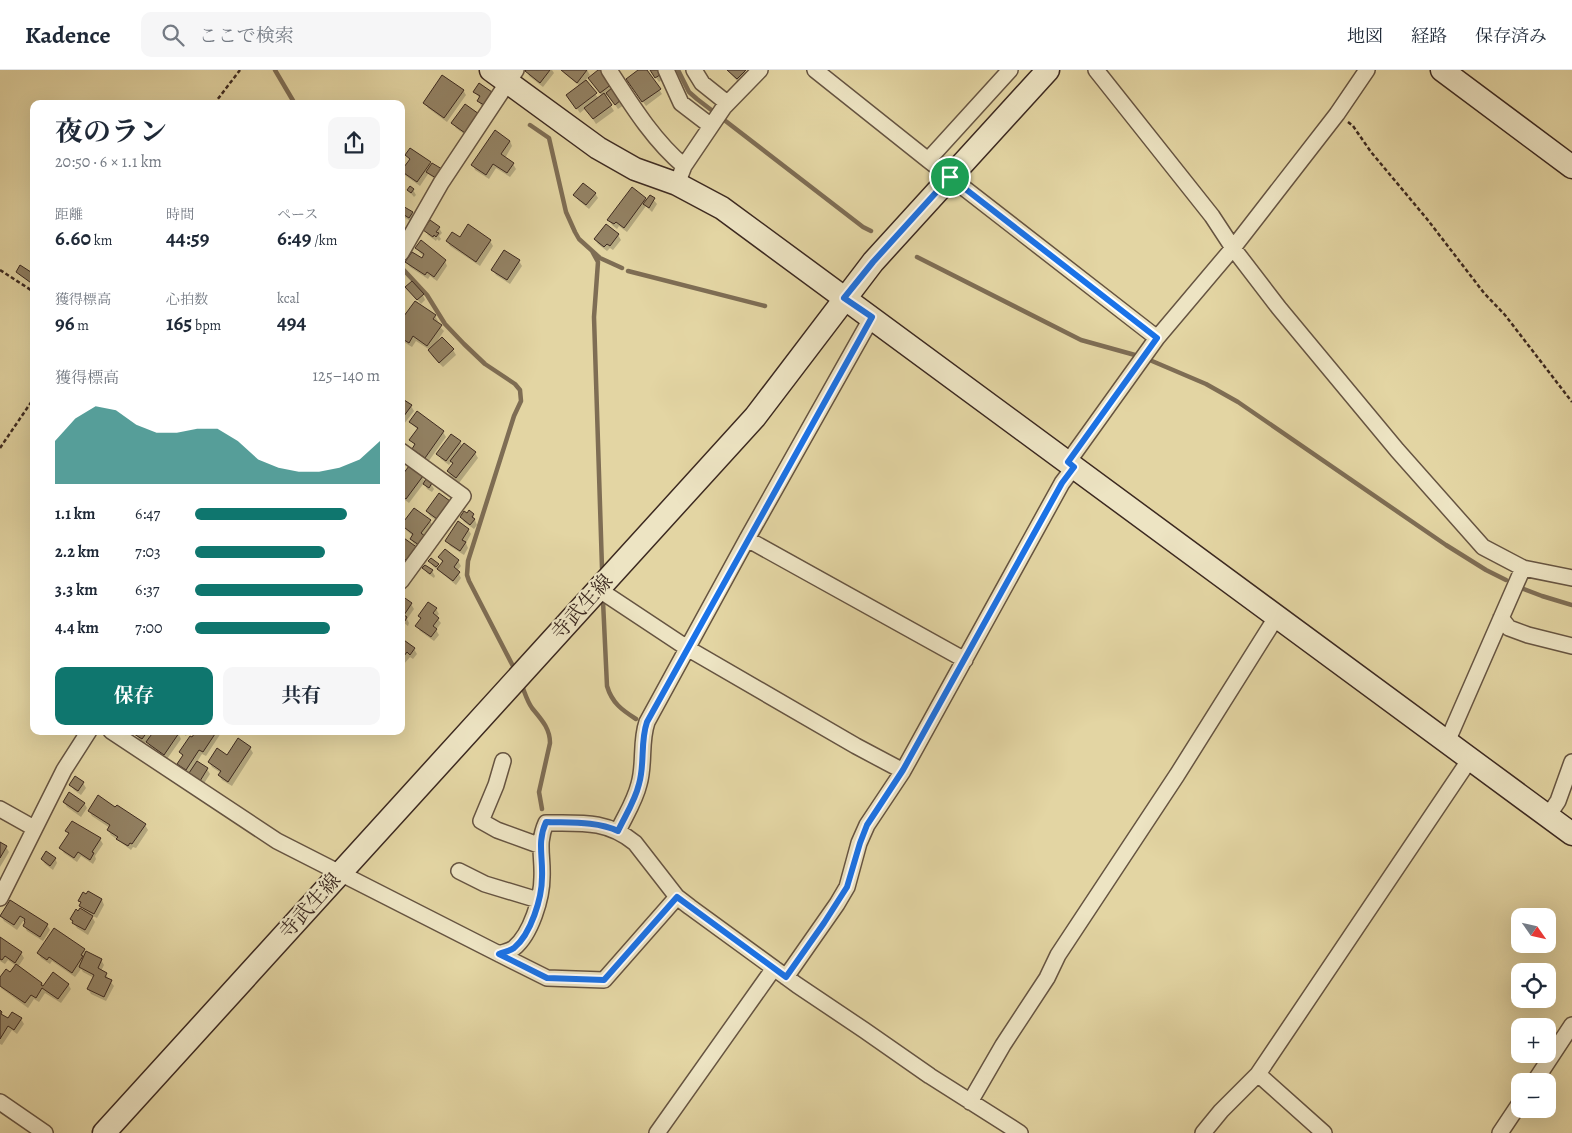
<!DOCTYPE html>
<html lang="ja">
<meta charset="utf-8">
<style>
:root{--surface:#fff;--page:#f6f6f7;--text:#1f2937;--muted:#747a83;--line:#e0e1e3;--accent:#0f766e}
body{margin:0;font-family:Alegreya,"Noto Serif JP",serif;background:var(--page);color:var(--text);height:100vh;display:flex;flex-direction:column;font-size:19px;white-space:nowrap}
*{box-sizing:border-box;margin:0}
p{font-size:16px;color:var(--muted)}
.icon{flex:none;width:28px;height:28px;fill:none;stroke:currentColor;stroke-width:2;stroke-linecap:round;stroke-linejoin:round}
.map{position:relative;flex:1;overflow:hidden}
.drawer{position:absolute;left:30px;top:30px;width:375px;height:635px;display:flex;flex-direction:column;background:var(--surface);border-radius:10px;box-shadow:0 5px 20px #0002}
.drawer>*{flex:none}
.needle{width:32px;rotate:124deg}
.fabs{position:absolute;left:1511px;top:838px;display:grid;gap:10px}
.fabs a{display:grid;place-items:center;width:45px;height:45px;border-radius:10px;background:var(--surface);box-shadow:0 5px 20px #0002;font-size:25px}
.pin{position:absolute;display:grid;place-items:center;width:42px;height:42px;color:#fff;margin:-21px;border:2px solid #fff;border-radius:50%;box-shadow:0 1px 5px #0007}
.round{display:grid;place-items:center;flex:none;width:52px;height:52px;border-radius:10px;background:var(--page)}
.headline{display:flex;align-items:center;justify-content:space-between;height:85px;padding:0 25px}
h1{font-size:28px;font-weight:700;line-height:38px}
.figures{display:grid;grid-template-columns:repeat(3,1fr);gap:8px;height:85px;padding:5px 25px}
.figures div{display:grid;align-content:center}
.figures b{font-size:21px;font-weight:700}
.figures small{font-size:14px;font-weight:400}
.figures p{font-size:14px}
.chart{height:140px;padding:10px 25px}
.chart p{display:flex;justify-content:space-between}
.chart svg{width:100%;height:90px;margin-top:5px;fill:var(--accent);opacity:.7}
.cta{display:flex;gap:10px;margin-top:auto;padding:10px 25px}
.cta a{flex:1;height:58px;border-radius:10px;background:var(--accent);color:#fff;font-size:20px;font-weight:700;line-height:58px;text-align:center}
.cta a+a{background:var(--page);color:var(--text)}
ul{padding:0 25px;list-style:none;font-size:16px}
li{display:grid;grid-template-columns:80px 60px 1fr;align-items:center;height:38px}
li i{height:12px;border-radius:6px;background:var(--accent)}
header{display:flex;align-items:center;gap:30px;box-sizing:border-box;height:70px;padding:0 25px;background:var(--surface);border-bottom:1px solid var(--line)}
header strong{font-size:24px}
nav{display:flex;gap:28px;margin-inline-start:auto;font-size:18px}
.search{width:350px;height:45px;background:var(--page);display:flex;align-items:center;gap:12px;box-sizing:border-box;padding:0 18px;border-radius:10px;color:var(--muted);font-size:19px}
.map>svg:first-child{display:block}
.shadow{fill:#0003}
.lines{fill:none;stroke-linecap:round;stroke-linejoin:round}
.stream{stroke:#7e6d54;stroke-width:4.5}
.building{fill:#938264;stroke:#3c2920}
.street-casing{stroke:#665441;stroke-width:18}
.secondary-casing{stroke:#3c2920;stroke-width:25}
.path{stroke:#3c2920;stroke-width:2.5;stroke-dasharray:4 2.5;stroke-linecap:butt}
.street{stroke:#ede4c3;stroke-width:15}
.secondary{stroke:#ede4c3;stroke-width:22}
.route-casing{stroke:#fff;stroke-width:10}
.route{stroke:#1a73e8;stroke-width:6}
.labels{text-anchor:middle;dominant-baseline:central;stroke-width:4.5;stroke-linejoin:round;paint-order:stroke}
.street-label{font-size:20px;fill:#3c2920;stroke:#ede4c3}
</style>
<header>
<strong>Kadence</strong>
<div class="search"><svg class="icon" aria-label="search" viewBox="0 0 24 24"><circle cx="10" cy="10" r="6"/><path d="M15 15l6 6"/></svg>ここで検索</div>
<nav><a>地図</a><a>経路</a><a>保存済み</a></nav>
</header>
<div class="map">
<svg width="1572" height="1063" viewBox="0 0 1572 1063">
<rect width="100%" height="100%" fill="#e3d5a3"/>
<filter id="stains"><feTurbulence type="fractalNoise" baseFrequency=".004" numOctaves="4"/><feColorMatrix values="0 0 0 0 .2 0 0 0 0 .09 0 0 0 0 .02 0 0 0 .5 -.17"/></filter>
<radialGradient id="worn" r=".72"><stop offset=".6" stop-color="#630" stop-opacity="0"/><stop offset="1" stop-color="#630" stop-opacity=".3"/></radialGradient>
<!-- shadow -->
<path class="shadow" d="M527 0H552L554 3 543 17 529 6Z
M562 0H587L590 5 585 11 599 29 602 26 593 13 601 0 624 35 618 39 608 24 605 27 614 41 596 54 586 38 580 43 571 30 580 16 565 4Z
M640 0H646L662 24 646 36 630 14Z
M651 0H660L665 8 659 12Z
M727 0H744L748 6 740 14Z
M463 20 466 25 447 52 428 38 425 33Z
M475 22 491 23 494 28 487 39 481 36 479 31 480 29Z
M465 36 468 67 456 58 453 53Z
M510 71 512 76 505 88 513 94 516 99 510 107 496 98 489 109 475 100 473 95Z
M407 85 430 93 439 112 428 104 420 116 406 106 403 101 410 91Z
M408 120H413L416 125 414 127Z
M595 123 598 128 589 139 578 130 575 125Z
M651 127 657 134 652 142 646 136 627 162 619 156 617 159 612 155 609 150 645 129 647 132Z
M401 136 412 143 415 148 412 152 401 145Z
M439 158 442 163 439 166 441 169 439 171 437 169 436 171 428 165 425 160Z
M618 165 621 170 613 180 610 178 607 181 598 174 595 169Z
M460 169 490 171 493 176 480 196 450 176 447 171Z
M417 178 445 191 447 196 437 211 430 206 428 209 410 197 407 192 422 190 424 187 420 183Z
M505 182 519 191 522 196 510 214 496 205 493 200Z
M407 217 423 225 425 230 421 234Z
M435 246 438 251 436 253 444 261 435 274 453 280 456 285 443 297 432 286 430 280 416 271 412 277 402 271 401 272V252Z
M401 329 411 336 414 341 401 358Z
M410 352 443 362 446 367 428 392 417 384 414 379 416 376 411 370 418 360Z
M460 372 463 377 475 383 478 388 459 413 451 407 448 402 454 394 452 391 449 395 441 389 438 384Z
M401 404 422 407 425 412 431 414 434 419 432 422 427 419 424 413 409 433 401 427Z
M449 432 452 437 440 453 430 446 427 441Z
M473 445 477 455 474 459 464 452 461 447Z
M430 451 433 456 423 480 414 474 411 469 413 466 406 460 403 455Z
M468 459 471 464 466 473 468 478 464 485 450 476 447 471Z
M440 487 458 491 461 496 457 501 461 508 456 515 433 496 430 491 438 495 440 498 442 492Z
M424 498 432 501 435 506 434 508 427 503Z
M402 528 411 534 414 539 407 549 409 553 408 556 401 551Z
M436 539 439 544 436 547 441 553 436 560 439 565 434 571 420 561 417 556 421 550 419 546Z
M401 570 414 579 417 584 413 589 410 587 404 594 401 592Z
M147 661 151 668 177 661 181 669 167 689 150 677 147 671 145 673 139 669 136 664Z
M179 661H189L186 666Z
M197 661H220L221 663 206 686 202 684 197 692 207 699 210 704 203 715 193 708 190 703 189 704 181 699 178 694 183 687 180 682Z
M250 678 253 683 232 716 222 710 219 705 221 703 212 697 209 692Z
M83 713 86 718 81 725 74 720 71 715Z
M64 732 84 733 87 738 81 747 67 737Z
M116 738 145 755 148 760 136 778 133 777 131 780 111 765 108 760 110 758 92 746 89 741Z
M67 761 100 769 103 774 95 786 96 789 93 794 81 786 77 792 64 783 61 778 70 765Z
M0 774 6 777 9 782 0 797Z
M55 788 57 793 53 800 45 794 42 789Z
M88 822 102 830 104 835 97 848 91 845 95 852 88 865 77 858 71 849 85 843 80 831Z
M11 832 47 855 50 860 43 871 27 861 24 856 26 851 24 850 17 860 4 851 1 846Z
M54 859 85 880 86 883 101 890 104 895 101 901 106 904 109 910 114 916 106 931 91 924 88 919 94 908 83 902 81 899 75 907 52 891 50 894 41 888 38 883Z
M0 868 21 883 24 888 18 897 42 913 44 917 68 914 71 919 61 933 45 923 39 932 34 929 28 938 1 918 0 910 10 904 16 896 8 890 5 894 0 891Z
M0 942 8 950 21 949 24 954 17 964 12 960 2 975 0 974Z"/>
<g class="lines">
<!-- stream -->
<path class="stream" d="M275 0 295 34
M678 0 689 22 697 29 863 157 871 161
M530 55 549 68 566 142 575 162 579 169 600 188 622 198
M592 181 598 192 594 247 602 498
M917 187 1081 270 1135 285
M401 197 427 225 445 254 464 274 485 294 515 314 520 320 521 331 514 346 468 491 467 505 469 511 515 600
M628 201 765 236
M1152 291 1206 314 1238 332 1446 475 1486 500 1506 510
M1521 518 1542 526 1572 535
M603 531 607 616C612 633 622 640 636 649
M522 616C525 623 527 631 532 638 541 649 550 658 550 673L539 722 542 739"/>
</g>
<!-- building -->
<path class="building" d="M526 0H550L540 13 525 1Z
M561 0H587L577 13Z
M598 0H602L612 14 600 23 588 8Z
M638 0H647L661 19 642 32 626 9Z
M650 0H662L663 3 655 8Z
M727 0H746L737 9Z
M442 5 464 20 444 48 423 33Z
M586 10 597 23 576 39 566 25Z
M479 13 492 22 484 35 477 31 480 26 473 22Z
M613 17 622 29 615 35 606 23Z
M604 23 612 35 593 49 584 38Z
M465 34 479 44 465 63 451 53Z
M495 60 510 71 501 84 514 93 507 103 493 94 486 105 471 95Z
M410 78 431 92 417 112 401 101 410 89 405 85Z
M432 93 442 99 436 108 426 102Z
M583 113 596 123 586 135 573 125Z
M410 116 414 119 411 123 407 120Z
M632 117 646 128 624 158 616 152 614 154 607 150Z
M650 125 655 128 649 138 643 134Z
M401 135 413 142 409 148 401 143Z
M430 150 440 157 436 162 439 163 436 167 434 165 433 167 423 160Z
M468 154 491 170 476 192 446 171 452 162 460 167Z
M606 154 619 164 610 176 607 174 604 177 594 169Z
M421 170 446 190 434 207 427 202 425 205 405 192 412 182 422 188 424 184 415 178Z
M504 180 520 190 507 210 491 200Z
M20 195 34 204V215L16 202Z
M412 211 424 224 417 230 405 217Z
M415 231 436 245 433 249 442 255 427 276 413 266 409 273 401 268V250Z
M442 267 454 279 439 293 428 280Z
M401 328 412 335 401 350Z
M417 341 444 361 425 388 412 379 415 374 409 370 418 358 409 352Z
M451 364 461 371 446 391 436 384Z
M464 373 476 382 456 408 447 401 453 393 450 391Z
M409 396 423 406 406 429 401 425V402L403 404Z
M426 409 432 413 429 418 423 414Z
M439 423 450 431 437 449 426 441Z
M414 438 431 450 421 463 426 467 419 475 410 469 413 464 401 455Z
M469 440 474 444 472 447 475 449 470 455 460 447 464 441 467 443Z
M458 451 469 459 462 470 466 472 460 481 445 471Z
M401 466 418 478 408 491 401 487Z
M445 479 459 490 454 497 460 502 453 511 437 499 443 491 438 487Z
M431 488 439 494 436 497 428 491Z
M425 495 433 500 430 504 422 498Z
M402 526 412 533 404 545 407 547 405 551 401 549Z
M428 532 437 538 433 543 439 548 433 556 437 559 431 567 415 556 421 548 418 546Z
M401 568 415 578 410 585 407 582 401 590Z
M136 661H148L142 669 134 664Z
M154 661H177L179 663 164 685 146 672Z
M196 661H217L203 682 199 680 186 700 177 694 183 685 179 682 190 666 192 667Z
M238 668 251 677 228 712 218 705 221 701 208 692 217 678 227 685Z
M197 691 208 698 200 711 189 703Z
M75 706 84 712 78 721 69 715Z
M69 722 85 733 78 742 63 732Z
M98 725 115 737 117 735 146 754 132 774 130 773 128 776 116 769 118 767 107 760 110 755 88 741Z
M72 751 101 768 92 782 94 783 90 790 78 782 74 788 59 778 69 763 65 761Z
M0 772 7 776 0 788Z
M46 781 56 788 50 796 41 789Z
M88 821 102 829 94 844 79 836 81 832 78 831 83 822 86 824Z
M10 830 48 854 40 867 23 856 25 852 24 851 25 849 20 846 14 855 0 846Z
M80 838 93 846 85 860 72 853 73 851 70 849 76 839 78 841Z
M54 858 85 879 81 885 83 886 72 903 49 887 47 890 37 883Z
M0 867 22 882 15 893 5 886 2 890 0 889Z
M86 881 102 889 98 898 107 903 105 907 112 910 104 927 87 919 94 905 79 897Z
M16 894 42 913 41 915 43 916 53 902 69 914 58 929 42 918 36 928 31 925 25 933 0 916V907L6 899 10 902Z
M0 940 2 942 1 944 8 948 12 942 22 948 14 960 8 956 0 969Z"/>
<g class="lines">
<defs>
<path id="street" d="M609 0C631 34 653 70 684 96
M666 0 681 33 711 56
M694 0 702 13 727 33
M815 0 928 90 1157 268
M1096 0 1212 146 1233 178 1279 238 1397 380 1483 477 1523 498 1572 508
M928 90 1010 0
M677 114 684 96 724 37 760 0
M401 183 441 113 516 0
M401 381 463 426 401 511
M1068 392 1157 268 1233 178 1337 44 1367 0
M747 469 965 590
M598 519 687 578 856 676 903 701
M1501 548 1509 558 1528 565 1572 576
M111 661 277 771 513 891 547 908 604 910 677 827
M1447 672 1523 498
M503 691 496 715 481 751 497 760 541 776
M0 739 34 758
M1548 746 1558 731 1572 692
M618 761C625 746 635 731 639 714 645 694 640 672 647 652L747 469 872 247
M459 801 485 814 538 830
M0 828 64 700 89 661
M499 884C504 882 510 881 514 878 531 864 542 828 542 807 543 786 537 773 546 753 581 753 607 750 635 773L677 827 690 837 797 915 864 960 930 1006 1020 1063
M786 907 837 834 847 817 859 773 867 755 903 701 1062 413 1074 397
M1258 1004 1324 1063
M1535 1011 1572 955
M0 1032 45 1063
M970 1032 1003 975 1047 908 1058 885 1177 705 1277 546
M657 1063 774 898
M1203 1063 1221 1041 1258 1004 1470 689
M1500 1063 1520 1033"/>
<path id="secondary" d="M491 0 598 78 635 99 677 114 722 138 1572 764
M1442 0 1572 97
M104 1063 755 347 873 192 1048 0"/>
</defs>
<!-- street casing -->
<use href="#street" class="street-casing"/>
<!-- secondary casing -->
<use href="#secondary" class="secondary-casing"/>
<!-- path -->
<path class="path" d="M214 34 240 0
M1348 52 1353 56 1371 82 1427 149 1484 223 1505 245 1572 332
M0 200 34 222
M0 378 34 328"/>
<!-- street -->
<use href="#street" class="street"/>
<!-- secondary -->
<use href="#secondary" class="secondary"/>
</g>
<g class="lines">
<defs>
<path id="route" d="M950 107 1157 268 1068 392 1074 397 1062 413 903 700 867 755 860 773 847 817 824 853 786 907 677 827 604 910 547 908 499 884C504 882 510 881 514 878 531 864 542 828 542 807 543 786 537 772 546 752 570 753 596 751 618 761 625 746 635 731 639 714 645 694 640 672 647 652L872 247 844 228 873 192Z"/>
</defs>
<!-- route casing -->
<use href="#route" class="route-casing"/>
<!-- route -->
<use href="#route" class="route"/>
</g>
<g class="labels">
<!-- street labels -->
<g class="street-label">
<text transform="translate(582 537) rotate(-48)">寺武生線</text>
<text transform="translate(310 836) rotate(-48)">寺武生線</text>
</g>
</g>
<rect width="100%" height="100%" filter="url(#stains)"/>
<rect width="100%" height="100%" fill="url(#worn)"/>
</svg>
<div class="fabs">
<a><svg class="needle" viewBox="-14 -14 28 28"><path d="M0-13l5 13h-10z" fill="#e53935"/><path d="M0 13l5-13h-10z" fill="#747a83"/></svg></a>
<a><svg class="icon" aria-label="locate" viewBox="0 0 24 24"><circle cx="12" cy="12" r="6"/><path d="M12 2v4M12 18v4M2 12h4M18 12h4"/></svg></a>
<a>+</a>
<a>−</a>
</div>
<div class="pin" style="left:950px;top:107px;background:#1e9e55"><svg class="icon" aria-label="arrive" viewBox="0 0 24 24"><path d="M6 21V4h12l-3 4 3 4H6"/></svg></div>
<section class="drawer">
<div class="headline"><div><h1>夜のラン</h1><p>20:50 · 6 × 1.1 km</p></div><a class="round"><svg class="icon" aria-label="share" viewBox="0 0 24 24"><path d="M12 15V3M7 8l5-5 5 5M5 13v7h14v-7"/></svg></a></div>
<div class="figures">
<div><p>距離</p><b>6.60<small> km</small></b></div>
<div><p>時間</p><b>44:59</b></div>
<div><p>ペース</p><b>6:49<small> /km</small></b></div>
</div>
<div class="figures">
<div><p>獲得標高</p><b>96<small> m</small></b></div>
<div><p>心拍数</p><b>165<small> bpm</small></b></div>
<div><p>kcal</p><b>494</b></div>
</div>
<div class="chart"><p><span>獲得標高</span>125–140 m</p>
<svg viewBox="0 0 160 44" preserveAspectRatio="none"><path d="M0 44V23L10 12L20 6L30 8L40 15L50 19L60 19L70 17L80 17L90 23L100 32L110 36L120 38L130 38L140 36L150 32L160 23V44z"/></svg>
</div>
<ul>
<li><b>1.1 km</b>6:47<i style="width:82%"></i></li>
<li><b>2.2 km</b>7:03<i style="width:70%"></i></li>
<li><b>3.3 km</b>6:37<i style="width:91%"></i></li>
<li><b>4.4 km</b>7:00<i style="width:73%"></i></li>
</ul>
<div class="cta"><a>保存</a><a>共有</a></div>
</section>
</div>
